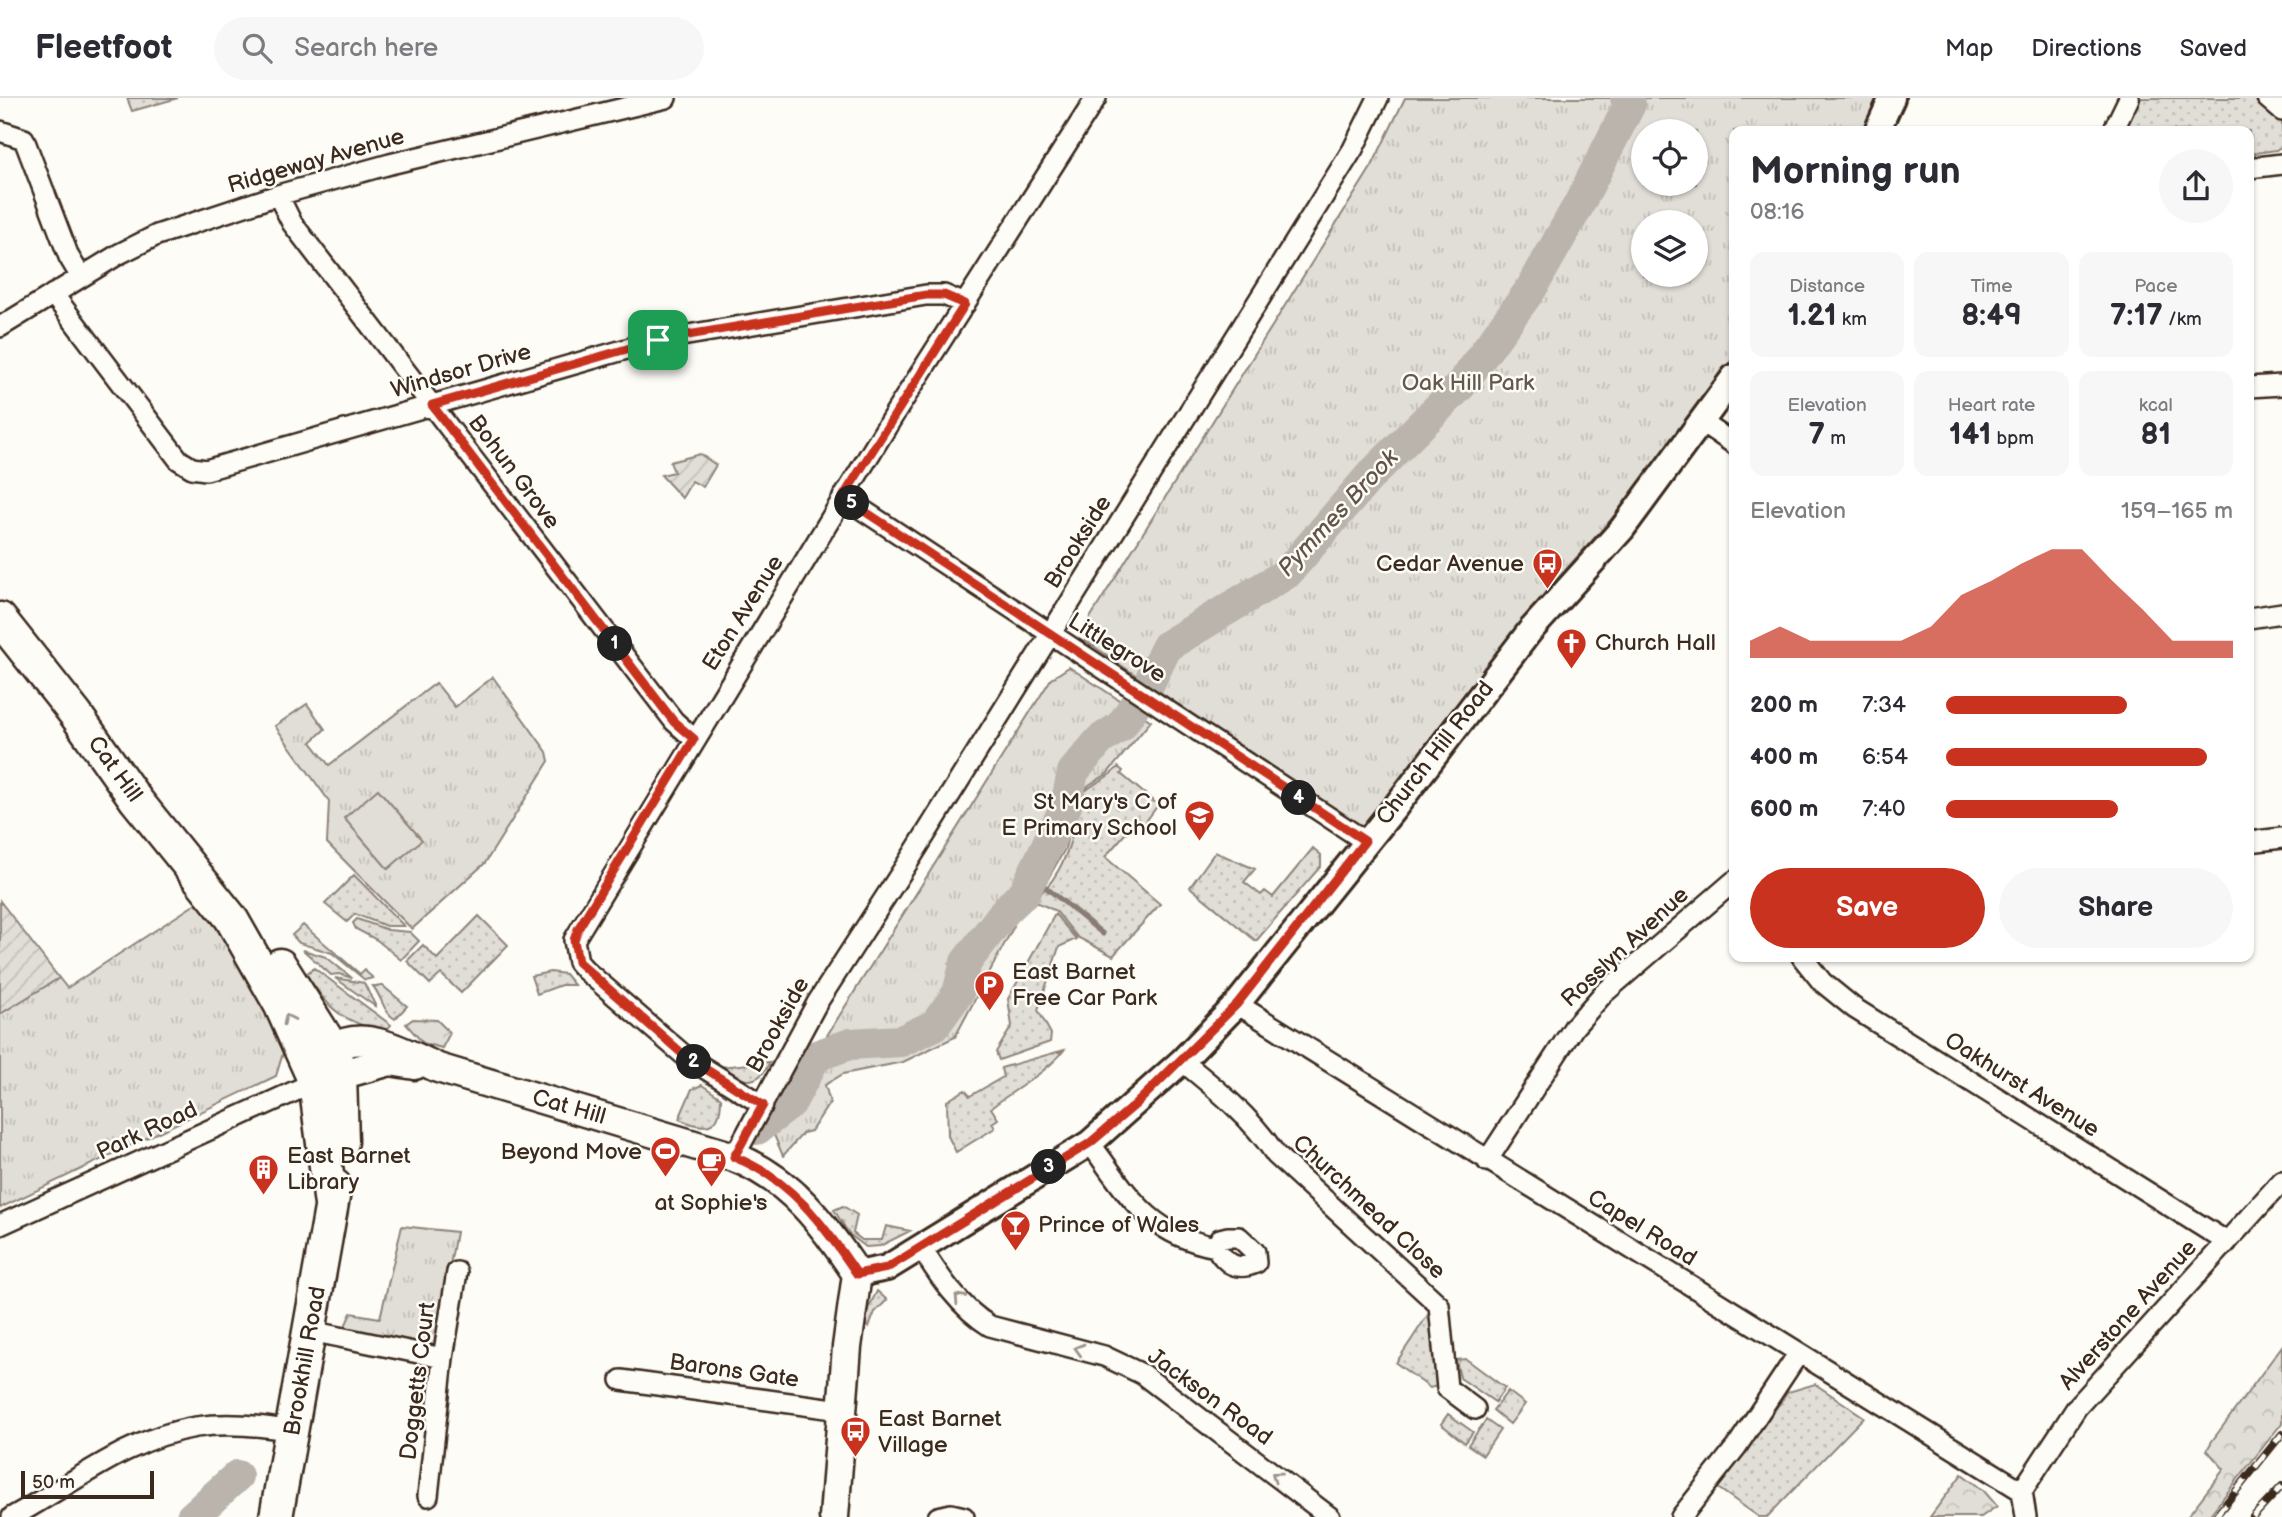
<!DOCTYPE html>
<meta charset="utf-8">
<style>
:root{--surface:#fff;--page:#f7f7f7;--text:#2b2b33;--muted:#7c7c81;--line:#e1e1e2;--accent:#c8321e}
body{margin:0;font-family:"Balsamiq Sans",sans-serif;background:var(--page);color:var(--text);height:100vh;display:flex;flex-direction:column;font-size:26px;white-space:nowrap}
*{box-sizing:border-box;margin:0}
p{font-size:23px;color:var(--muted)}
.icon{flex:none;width:38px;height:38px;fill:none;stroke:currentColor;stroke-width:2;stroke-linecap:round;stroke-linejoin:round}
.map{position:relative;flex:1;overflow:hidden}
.panel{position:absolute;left:1729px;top:28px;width:525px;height:836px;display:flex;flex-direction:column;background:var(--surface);border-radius:14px;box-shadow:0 2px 5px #0004}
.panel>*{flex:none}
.tools{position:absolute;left:1631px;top:21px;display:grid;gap:14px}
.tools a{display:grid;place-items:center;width:77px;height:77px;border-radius:50%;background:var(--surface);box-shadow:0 2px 5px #0004;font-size:35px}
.scale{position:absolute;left:21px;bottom:18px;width:133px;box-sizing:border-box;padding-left:7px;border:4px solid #3b2a1e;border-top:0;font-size:19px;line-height:24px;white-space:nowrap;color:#3b2a1e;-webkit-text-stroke:5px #fdfcf7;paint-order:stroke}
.pin{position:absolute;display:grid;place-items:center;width:60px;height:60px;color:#fff;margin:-30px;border-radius:14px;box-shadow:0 4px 10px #0006}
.km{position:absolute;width:35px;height:35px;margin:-18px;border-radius:50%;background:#222;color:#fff;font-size:19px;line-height:35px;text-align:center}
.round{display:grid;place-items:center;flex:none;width:74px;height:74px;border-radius:37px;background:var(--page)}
.overview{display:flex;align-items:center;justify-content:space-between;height:119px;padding:0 21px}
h1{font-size:38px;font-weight:700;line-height:52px}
.figures{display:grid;grid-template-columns:repeat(3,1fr);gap:10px;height:119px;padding:7px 21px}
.figures div{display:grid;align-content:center;border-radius:14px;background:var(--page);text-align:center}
.figures b{font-size:30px;font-weight:700}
.figures small{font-size:19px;font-weight:400}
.figures p{font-size:19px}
.chart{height:196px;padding:14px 21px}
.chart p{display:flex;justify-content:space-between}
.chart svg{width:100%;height:126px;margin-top:7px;fill:var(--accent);opacity:.7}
.primary-button{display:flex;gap:14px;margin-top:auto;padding:14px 21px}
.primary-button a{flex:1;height:80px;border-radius:42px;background:var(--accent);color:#fff;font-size:28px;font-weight:700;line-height:80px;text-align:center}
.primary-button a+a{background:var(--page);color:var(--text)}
ul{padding:0 21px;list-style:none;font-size:23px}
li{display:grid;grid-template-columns:112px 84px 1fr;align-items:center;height:52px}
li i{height:18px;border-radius:9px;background:var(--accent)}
header{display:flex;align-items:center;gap:42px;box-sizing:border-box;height:98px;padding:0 35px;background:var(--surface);border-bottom:2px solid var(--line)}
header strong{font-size:33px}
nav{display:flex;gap:38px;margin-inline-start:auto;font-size:24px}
.search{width:490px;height:63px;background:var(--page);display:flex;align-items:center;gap:18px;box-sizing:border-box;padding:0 24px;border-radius:38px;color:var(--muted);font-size:26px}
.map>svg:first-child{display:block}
.grass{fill:url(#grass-dots);stroke:#8e847a;stroke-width:2}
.forest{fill:url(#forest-crowns);stroke:#8e847a;stroke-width:2}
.park{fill:url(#park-tufts);stroke:#8e847a;stroke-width:2;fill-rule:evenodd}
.garden{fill:url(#garden-furrows);stroke:#8e847a;stroke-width:2}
.pitch{fill:#e1ded7;stroke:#8e847a;stroke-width:2}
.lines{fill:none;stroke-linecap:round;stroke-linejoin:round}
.stream{stroke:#887d74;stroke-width:5}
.river{stroke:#bbb4ad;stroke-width:32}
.minor-casing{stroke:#3b2a1e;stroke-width:24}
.tertiary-casing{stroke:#3b2a1e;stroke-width:30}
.secondary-casing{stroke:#3b2a1e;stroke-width:33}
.primary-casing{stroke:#3b2a1e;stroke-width:37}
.minor{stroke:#fdfcf7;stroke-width:19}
.tertiary{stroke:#fdfcf7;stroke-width:24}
.secondary{stroke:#fdfcf7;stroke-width:28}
.primary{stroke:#fdfcf7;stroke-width:32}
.rail-casing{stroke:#3b2a1e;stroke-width:8}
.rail{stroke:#fdfcf7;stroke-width:5;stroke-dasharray:16;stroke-linecap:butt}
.oneway{stroke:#9c938a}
.route-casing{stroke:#fff;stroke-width:14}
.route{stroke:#c8321e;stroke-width:9}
.labels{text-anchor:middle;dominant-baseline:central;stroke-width:5;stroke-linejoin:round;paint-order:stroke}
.street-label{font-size:23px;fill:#3b2a1e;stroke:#fdfcf7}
.park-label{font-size:23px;fill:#64574c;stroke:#fdfcf7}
.poi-label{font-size:23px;fill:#3b2a1e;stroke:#fdfcf7;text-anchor:start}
.water-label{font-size:24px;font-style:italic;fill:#615349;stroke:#fdfcf7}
</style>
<header>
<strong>Fleetfoot</strong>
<div class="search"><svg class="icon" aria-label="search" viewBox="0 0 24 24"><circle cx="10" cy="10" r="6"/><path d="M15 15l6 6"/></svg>Search here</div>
<nav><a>Map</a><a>Directions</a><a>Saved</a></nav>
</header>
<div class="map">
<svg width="2282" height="1419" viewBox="0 0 2282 1419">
<defs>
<pattern id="grass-dots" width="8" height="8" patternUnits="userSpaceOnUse" patternTransform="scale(1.75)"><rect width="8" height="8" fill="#e1ded7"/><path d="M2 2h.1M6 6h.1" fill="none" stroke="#c2bfb8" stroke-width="1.8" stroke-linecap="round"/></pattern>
<pattern id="forest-crowns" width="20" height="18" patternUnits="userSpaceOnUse" patternTransform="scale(1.75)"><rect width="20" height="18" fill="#e1ded7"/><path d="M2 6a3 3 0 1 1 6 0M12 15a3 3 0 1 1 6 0" fill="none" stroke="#c2bfb8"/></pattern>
<pattern id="park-tufts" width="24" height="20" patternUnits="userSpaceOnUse" patternTransform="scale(1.75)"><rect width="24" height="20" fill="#e1ded7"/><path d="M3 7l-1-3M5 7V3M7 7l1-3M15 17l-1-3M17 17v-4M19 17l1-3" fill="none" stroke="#c2bfb8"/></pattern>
<pattern id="garden-furrows" width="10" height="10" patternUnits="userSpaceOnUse" patternTransform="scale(1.75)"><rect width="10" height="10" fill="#e1ded7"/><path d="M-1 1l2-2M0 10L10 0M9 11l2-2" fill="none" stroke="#c2bfb8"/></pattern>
</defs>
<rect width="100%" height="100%" fill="#fdfcf7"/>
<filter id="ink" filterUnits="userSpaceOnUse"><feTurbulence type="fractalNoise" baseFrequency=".0143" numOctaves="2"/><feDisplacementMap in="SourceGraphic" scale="14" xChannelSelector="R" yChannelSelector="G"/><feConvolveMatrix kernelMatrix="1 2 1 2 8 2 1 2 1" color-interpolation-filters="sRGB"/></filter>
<g filter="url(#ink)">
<!-- grass -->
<path class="grass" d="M127 0H178L132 13Z
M2136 0H2257L2282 20V48L2276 52 2249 56V33H2120Z
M1118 669 1123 673 1121 676 1158 707 1144 726 1138 721 1105 759 1160 806 1113 858 1077 839 1056 813 1032 802C1054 788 1068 758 1073 732 1075 723 1074 713 1077 704 1084 687 1107 683 1118 669Z
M1313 750 1321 757V768L1256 843 1190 789 1215 754 1255 771 1244 784 1261 797 1265 793 1273 799Z
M354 777 404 828H386L355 816 347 824 325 806Z
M1055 816 1076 841 1059 849 1038 912 1051 936 1050 944 999 962 996 954 1012 928 1008 901Z
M479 818 508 847 461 895 441 876 430 886 407 863 423 847 437 861Z
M357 821 388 832 410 834 419 843 401 862 377 842 356 831 353 825Z
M303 827 360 876 364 872 373 880 365 882 332 855 299 845 292 837Z
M303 852 326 859 352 880 339 876 331 877Z
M314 870 391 927 384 935C338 919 333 916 306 876Z
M550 874 565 876 574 887H561L537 896 531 878Z
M335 880 364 885 376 909Z
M373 888H383L407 908 395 921C383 914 382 899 373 888Z
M1064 952C1042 979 1018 988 991 1010L998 1021 992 1025 995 1030 956 1054 948 1038 947 1003 965 992 970 998 1003 979 1001 970Z
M770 964C756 992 741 982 720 969Z
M702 987 721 1000C721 1033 704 1032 679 1021L692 991Z
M843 1108 857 1117 853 1135 862 1142H882L886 1128 910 1133 880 1148 866 1149 849 1136 834 1112Z
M877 1193 887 1202 875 1214 869 1229 866 1228 868 1211Z
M1429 1215 1437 1288 1430 1290 1396 1265Z
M1466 1261 1505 1290 1495 1304 1460 1280 1456 1262Z
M1815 1286 1864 1319 1767 1419H1759L1718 1390 1788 1294Z
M1508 1293 1525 1306 1510 1326 1493 1312Z
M1448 1316 1473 1334 1465 1345 1441 1326Z
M1486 1322 1500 1332 1483 1357 1468 1347Z"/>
<!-- forest -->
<path class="forest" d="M413 921 437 922 450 935 442 950 423 945 406 926Z
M2282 1248V1325L2208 1419H2187L2224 1371 2207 1352 2212 1343Z
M1962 1376 1984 1393 1997 1408 1981 1419H1930Z"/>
<!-- park -->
<path class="park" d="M1405 0H1879L1863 33H1734V258L1699 313 1610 423 1547 492 1363 734 1086 543 1085 528 1372 68ZM1643 33H1696V86H1643ZM1643 124H1696V177H1643Z
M1069 569 1151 623 1107 676 1089 687 1077 701 1065 751 1041 793 1026 804 1021 801 1007 824 1014 828 955 939 903 964 843 976 825 987 830 1004 811 1033 803 1035 783 1058 771 1030 777 1017 1051 581Z
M493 579 547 654 549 663 485 765 412 831 327 745 329 703 275 628 307 606 325 631 311 644 329 667 436 585 455 609Z
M197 805 235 853 286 945 276 978 0 1110V916L59 880 67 890Z
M402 1128 456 1134 434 1257 340 1239 351 1215 380 1220Z"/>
<!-- garden -->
<path class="garden" d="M700 356 716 367 703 389 692 383 682 400 661 377 674 374 670 364Z
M0 803 59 880 0 916Z"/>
<!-- pitch -->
<path class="pitch" d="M378 691 422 742 388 771 344 720Z"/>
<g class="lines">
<!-- stream -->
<path class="stream" d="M1032 778 1103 836"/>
<!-- river -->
<path class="river" d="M757 1031 790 1006 816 958 850 946 901 943 935 927 958 895 966 864 1006 812 1024 795 1066 708 1073 674 1100 642 1121 628 1148 587 1167 548 1287 475 1370 378 1460 288 1531 191 1578 108 1630 6 1626 0
M192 1419 237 1378"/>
<defs>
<path id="minor" d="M2267 0 2282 13
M0 33 24 41 69 159 81 179
M2113 33 2129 0
M2249 70 2282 66
M278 97 292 125 674 623 694 641
M53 196 179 362 192 370 206 372 658 242 926 197H944L965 206
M0 229 119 156 157 137 278 97 390 66 666 0
M2249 289 2282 287
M1703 325 1734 346
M843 399 1365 743
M2249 520 2282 515
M2249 744 2282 740
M1802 859 1822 884 1854 910 2227 1144
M1237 906 2022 1393
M1182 963C1218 992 1251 1019 1276 1057L1439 1207 1447 1290 1475 1311
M763 1007 685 958 585 872 578 864 574 842 895 315 1096 0
M1090 1045C1128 1097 1149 1137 1216 1149
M734 1059 817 905 912 758 1353 51 1378 0
M1487 1063 1574 929 1603 896 1734 783
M0 1127 315 984
M1228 1139H1239L1255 1154 1256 1165C1237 1173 1226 1167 1216 1149L1220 1141Z
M920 1148C938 1177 960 1210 990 1228L1104 1258 1142 1276 1330 1419
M310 1233 443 1260
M621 1282 841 1312
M2022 1393 2077 1309 2282 1083
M2022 1393 2026 1419
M428 1398 443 1260 457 1174
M12 1419C71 1387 128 1340 196 1329 228 1324 261 1328 293 1333
M938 1419 951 1416 964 1419
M1681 1419 1737 1348 1798 1256"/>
<path id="tertiary" d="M1877 33 1892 0
M857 1176 887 1170 1090 1045 1182 963 1237 906 1396 708 1530 533 1622 431 1734 279"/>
<path id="secondary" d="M323 969C326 963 330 954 335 950 364 929 411 958 438 970L734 1059C791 1081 824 1127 857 1176L847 1249 834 1419
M318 983 390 963 415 967"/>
<path id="primary" d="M0 521 76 617 136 702 231 820 280 906 315 984 331 1107
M280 867 333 951 340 977 342 1044
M276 1419 335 1088"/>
</defs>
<!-- minor casing -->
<use href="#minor" class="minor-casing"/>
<!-- tertiary casing -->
<use href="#tertiary" class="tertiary-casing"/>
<!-- secondary casing -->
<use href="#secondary" class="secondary-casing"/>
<!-- primary casing -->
<use href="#primary" class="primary-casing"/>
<!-- minor -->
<use href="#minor" class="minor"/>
<!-- tertiary -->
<use href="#tertiary" class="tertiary"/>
<!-- secondary -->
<use href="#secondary" class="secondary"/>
<!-- primary -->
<use href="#primary" class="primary"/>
<defs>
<path id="rail" d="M2215 1419 2282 1336
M2253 1419 2282 1388"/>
</defs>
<!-- rail casing -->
<use href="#rail" class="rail-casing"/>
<!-- rail -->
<use href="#rail" class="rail"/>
</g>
<!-- one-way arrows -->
<defs><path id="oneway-chevron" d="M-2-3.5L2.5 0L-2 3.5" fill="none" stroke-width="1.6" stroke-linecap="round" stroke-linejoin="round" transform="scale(1.75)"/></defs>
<g class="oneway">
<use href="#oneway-chevron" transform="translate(288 921) rotate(-116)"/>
<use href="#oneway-chevron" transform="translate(959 1200) rotate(-133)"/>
<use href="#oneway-chevron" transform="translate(1079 1251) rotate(-164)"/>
<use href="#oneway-chevron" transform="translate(1276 1378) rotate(-143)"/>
</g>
</g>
<g class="lines" filter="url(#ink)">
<defs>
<path id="route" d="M926 197H944L965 206 843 399 1365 743 1237 906 1136 1006 1090 1045 887 1170 857 1176C824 1127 791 1081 734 1059L763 1007 685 958 578 864 574 842 578 831 694 641 674 624 432 307 658 242Z"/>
</defs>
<!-- route casing -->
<use href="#route" class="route-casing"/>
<!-- route -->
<use href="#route" class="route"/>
</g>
<!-- icons -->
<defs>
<symbol id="bus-pin" viewBox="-11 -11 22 30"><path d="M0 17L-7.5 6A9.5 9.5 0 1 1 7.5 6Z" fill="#c8321e" stroke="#fdfcf7"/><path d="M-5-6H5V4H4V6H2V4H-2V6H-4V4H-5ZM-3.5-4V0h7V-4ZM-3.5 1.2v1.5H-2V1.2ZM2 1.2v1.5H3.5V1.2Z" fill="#fff"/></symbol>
<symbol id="church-pin" viewBox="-11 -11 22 30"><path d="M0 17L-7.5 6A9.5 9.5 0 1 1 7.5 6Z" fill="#c8321e" stroke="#fdfcf7"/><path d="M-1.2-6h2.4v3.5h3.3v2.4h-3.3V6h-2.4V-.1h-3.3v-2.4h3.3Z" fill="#fff"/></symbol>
<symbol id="school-pin" viewBox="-11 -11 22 30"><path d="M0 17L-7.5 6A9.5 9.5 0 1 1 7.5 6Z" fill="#c8321e" stroke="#fdfcf7"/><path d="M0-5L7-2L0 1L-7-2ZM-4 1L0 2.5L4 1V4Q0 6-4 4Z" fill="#fff"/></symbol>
<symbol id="parking-pin" viewBox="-11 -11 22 30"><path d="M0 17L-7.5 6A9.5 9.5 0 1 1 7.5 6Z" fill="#c8321e" stroke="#fdfcf7"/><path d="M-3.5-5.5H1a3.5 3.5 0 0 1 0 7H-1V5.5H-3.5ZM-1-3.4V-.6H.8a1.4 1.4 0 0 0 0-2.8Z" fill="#fff"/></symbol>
<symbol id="stadium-pin" viewBox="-11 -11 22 30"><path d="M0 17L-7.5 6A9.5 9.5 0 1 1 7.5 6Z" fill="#c8321e" stroke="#fdfcf7"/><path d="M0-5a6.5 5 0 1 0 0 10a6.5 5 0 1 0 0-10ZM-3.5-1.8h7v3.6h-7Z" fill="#fff"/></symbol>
<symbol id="cafe-pin" viewBox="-11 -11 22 30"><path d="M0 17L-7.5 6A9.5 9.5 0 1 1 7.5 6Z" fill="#c8321e" stroke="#fdfcf7"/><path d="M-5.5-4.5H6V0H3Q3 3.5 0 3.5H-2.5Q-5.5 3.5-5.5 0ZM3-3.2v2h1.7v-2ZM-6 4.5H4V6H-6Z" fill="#fff"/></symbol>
<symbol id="building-pin" viewBox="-11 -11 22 30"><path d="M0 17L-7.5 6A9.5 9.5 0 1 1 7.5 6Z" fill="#c8321e" stroke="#fdfcf7"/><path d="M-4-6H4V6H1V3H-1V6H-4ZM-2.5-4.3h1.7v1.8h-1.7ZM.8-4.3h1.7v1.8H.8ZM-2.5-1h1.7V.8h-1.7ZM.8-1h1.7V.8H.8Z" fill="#fff"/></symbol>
<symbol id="bar-pin" viewBox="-11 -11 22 30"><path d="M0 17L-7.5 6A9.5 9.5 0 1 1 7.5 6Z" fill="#c8321e" stroke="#fdfcf7"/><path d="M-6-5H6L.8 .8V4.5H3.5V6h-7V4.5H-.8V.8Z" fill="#fff"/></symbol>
</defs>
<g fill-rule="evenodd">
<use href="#bus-pin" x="1530" y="448" width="35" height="47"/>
<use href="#church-pin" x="1554" y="528" width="35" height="47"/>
<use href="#school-pin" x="1182" y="700" width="35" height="47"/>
<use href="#parking-pin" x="972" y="870" width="35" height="47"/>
<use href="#stadium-pin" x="648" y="1036" width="35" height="47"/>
<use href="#cafe-pin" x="694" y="1046" width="35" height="47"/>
<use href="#building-pin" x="246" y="1054" width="35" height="47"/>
<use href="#bar-pin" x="998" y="1110" width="35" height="47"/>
<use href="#bus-pin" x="838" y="1316" width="35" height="47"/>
</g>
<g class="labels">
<!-- street labels -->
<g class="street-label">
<text transform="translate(316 63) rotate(-16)">Ridgeway Avenue</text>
<text transform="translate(461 273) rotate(-16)">Windsor Drive</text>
<text transform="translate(514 374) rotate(53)">Bohun Grove</text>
<text transform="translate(1078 444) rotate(-58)">Brookside</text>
<text transform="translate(743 515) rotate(-58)">Eton Avenue</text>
<text transform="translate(1117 550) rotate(32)">Littlegrove</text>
<text transform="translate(1435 655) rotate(-52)">Church Hill Road</text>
<text transform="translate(115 671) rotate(54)">Cat Hill</text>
<text transform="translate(1625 849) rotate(-43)">Rosslyn Avenue</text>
<text transform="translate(778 927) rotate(-61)">Brookside</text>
<text transform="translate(2022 987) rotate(32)">Oakhurst Avenue</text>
<text transform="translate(569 1009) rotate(16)">Cat Hill</text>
<text transform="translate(147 1033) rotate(-25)">Park Road</text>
<text transform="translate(1369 1109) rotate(43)">Churchmead Close</text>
<text transform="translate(1642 1130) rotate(32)">Capel Road</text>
<text transform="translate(2128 1217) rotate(-48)">Alverstone Avenue</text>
<text transform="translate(305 1263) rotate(-80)">Brookhill Road</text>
<text transform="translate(734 1273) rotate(8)">Barons Gate</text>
<text transform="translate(418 1283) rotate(-83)">Doggetts Court</text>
<text transform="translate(1210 1299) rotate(36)">Jackson Road</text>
</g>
<!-- park labels -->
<g class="park-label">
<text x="1468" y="285">Oak Hill Park</text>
</g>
<!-- poi labels -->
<g class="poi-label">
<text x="1524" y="466" text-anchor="end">Cedar Avenue</text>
<text x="1595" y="545">Church Hall</text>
<text x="1177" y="704" text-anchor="end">St Mary's C of<tspan x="1177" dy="26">E Primary School</tspan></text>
<text x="1012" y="874">East Barnet<tspan x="1012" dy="26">Free Car Park</tspan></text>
<text x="642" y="1054" text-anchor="end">Beyond Move</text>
<text x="287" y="1058">East Barnet<tspan x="287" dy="26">Library</tspan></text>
<text x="711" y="1105" text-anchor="middle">at Sophie's</text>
<text x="1038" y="1127">Prince of Wales</text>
<text x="878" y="1321">East Barnet<tspan x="878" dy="26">Village</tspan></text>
</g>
<!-- water labels -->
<g class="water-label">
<text transform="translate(1338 415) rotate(-47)">Pymmes Brook</text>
</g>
</g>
</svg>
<div class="tools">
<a><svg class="icon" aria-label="locate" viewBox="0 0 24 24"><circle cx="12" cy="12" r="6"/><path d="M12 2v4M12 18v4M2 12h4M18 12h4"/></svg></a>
<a><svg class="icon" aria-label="layers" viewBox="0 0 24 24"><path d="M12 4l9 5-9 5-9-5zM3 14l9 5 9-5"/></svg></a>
</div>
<div class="scale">50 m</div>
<div class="pin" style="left:658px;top:242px;background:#1e9e55"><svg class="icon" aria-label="arrive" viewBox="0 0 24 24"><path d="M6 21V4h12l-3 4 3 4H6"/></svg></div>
<b class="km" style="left:615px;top:546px">1</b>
<b class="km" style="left:694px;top:964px">2</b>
<b class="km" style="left:1049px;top:1069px">3</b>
<b class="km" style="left:1299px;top:700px">4</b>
<b class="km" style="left:852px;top:405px">5</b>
<section class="panel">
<div class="overview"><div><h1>Morning run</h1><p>08:16</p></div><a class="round"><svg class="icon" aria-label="share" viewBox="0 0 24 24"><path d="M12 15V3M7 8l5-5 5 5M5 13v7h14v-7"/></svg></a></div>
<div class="figures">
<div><p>Distance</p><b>1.21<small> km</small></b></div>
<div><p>Time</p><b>8:49</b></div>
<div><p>Pace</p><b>7:17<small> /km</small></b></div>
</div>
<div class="figures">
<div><p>Elevation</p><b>7<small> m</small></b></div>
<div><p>Heart rate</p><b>141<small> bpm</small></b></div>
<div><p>kcal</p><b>81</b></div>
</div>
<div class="chart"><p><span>Elevation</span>159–165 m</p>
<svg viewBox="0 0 160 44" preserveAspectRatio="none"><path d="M0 44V38L10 33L20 38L30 38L40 38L50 38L60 33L70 22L80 17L90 11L100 6L110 6L120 17L130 27L140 38L150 38L160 38V44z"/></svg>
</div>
<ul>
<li><b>200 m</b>7:34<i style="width:63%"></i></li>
<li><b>400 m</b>6:54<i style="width:91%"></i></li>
<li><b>600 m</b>7:40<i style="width:60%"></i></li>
</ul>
<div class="primary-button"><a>Save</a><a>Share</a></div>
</section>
</div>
